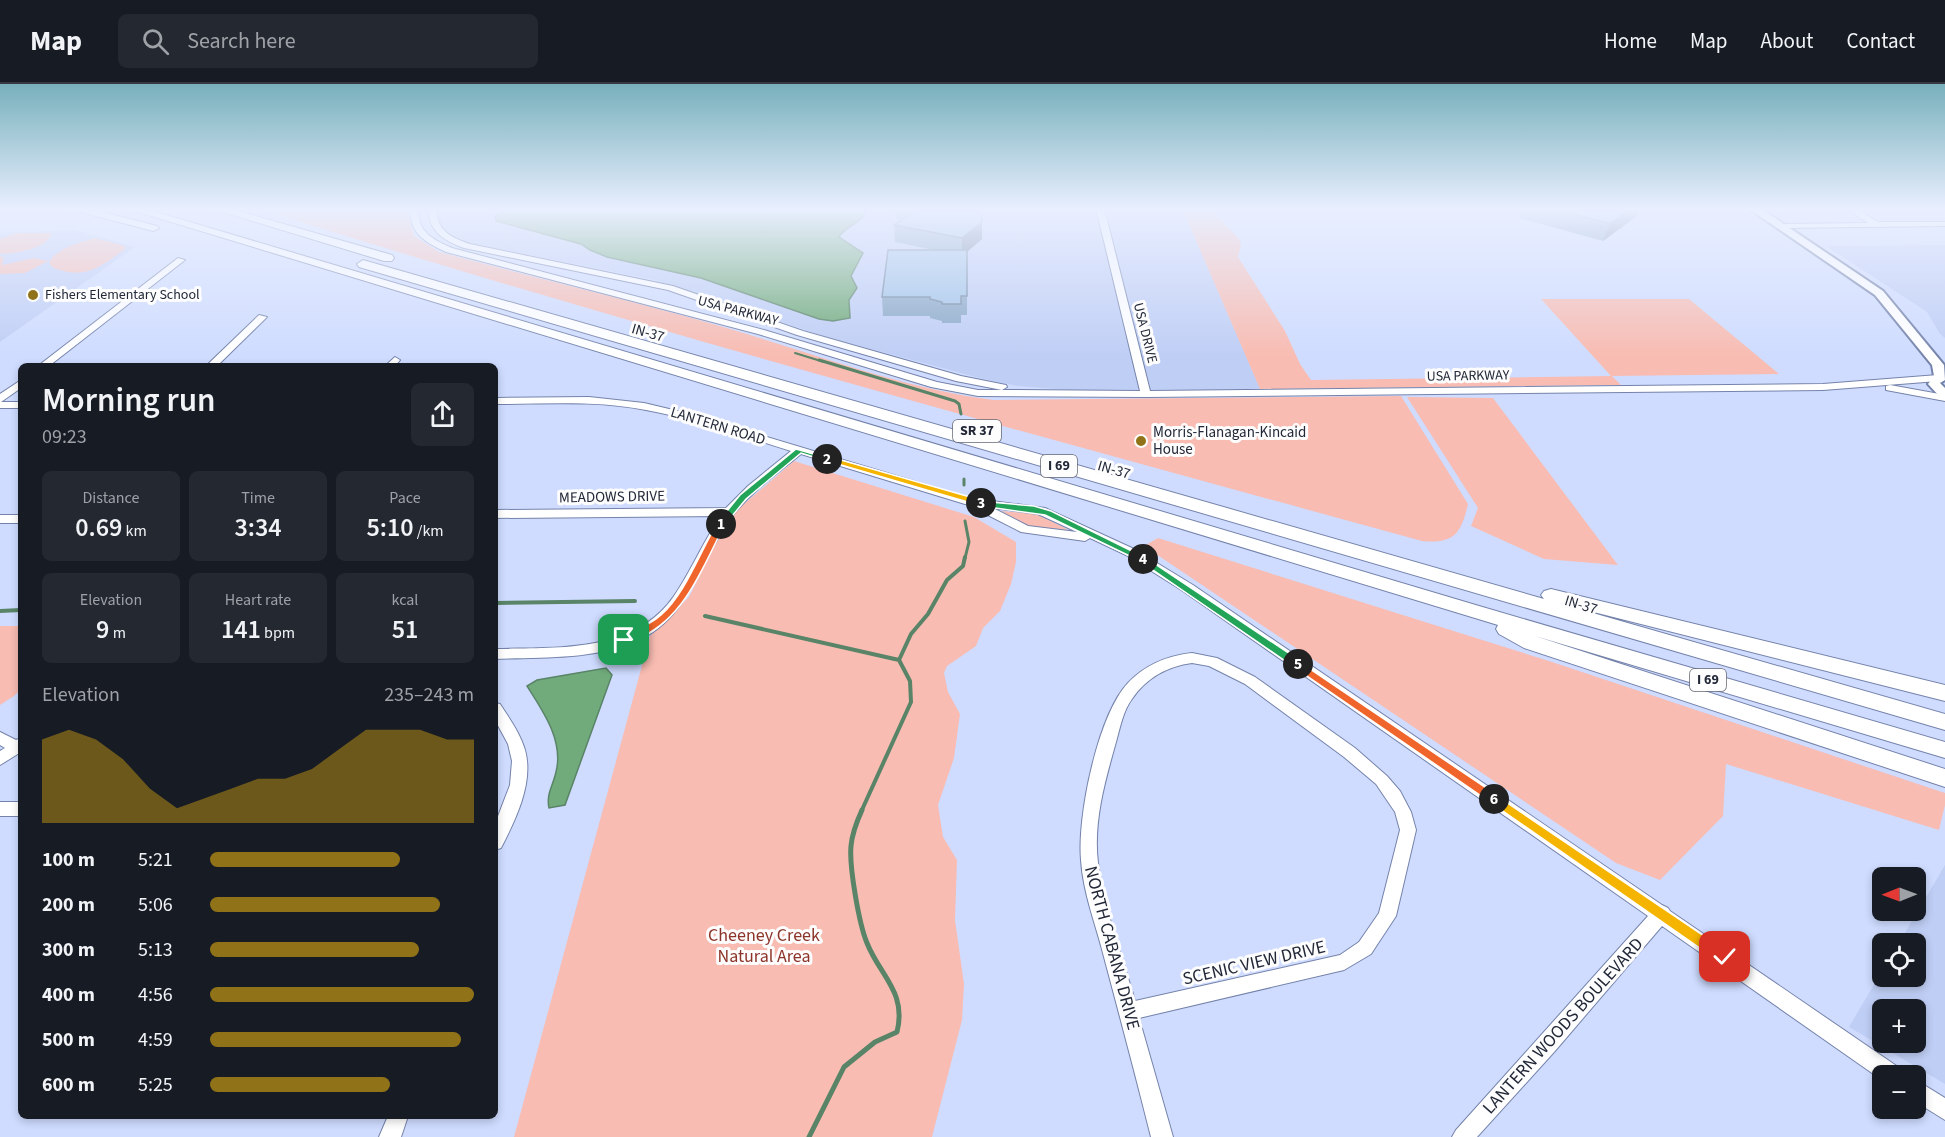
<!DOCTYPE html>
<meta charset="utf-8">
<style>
:root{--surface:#171b24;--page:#242831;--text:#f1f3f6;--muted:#9ea1a6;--line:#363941;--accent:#907318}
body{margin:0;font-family:"Source Sans 3",sans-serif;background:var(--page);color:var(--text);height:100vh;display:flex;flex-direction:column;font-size:22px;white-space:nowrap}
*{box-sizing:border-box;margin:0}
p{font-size:20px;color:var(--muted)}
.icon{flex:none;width:33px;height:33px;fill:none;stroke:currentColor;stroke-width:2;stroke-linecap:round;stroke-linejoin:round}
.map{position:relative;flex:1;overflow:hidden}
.details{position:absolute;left:18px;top:279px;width:480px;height:756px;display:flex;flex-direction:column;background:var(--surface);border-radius:9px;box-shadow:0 3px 9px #0003}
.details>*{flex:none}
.needle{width:39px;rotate:269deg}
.controls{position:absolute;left:1872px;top:783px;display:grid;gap:12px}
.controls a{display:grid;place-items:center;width:54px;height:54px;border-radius:9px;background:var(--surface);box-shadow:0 3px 9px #0003;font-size:30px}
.pin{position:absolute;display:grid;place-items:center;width:51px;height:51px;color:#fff;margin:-26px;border-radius:12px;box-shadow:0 3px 9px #0006}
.km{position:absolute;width:30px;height:30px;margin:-15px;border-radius:50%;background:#222;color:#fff;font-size:16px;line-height:30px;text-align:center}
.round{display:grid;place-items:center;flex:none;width:63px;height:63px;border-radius:9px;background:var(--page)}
.summary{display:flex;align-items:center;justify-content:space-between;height:102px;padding:0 24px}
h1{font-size:33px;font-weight:600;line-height:45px}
.figures{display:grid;grid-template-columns:repeat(3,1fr);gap:9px;height:102px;padding:6px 24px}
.figures div{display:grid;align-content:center;border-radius:9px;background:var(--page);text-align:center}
.figures b{font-size:26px;font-weight:600}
.figures small{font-size:16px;font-weight:400}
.figures p{font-size:16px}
.chart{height:168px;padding:12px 24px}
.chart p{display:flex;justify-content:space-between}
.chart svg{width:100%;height:108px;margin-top:6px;fill:var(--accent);opacity:.7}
ul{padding:0 24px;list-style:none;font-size:20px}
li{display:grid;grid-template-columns:96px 72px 1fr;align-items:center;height:45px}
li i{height:15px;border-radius:8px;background:var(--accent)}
header{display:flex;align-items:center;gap:36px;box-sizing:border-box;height:84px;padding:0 30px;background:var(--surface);border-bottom:2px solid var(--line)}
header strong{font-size:28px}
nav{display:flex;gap:33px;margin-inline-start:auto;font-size:21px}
.search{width:420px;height:54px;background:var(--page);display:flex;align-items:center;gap:15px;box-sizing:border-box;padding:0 21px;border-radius:9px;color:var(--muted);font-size:22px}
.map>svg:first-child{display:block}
.built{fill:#bfcef5;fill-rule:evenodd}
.green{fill:#f8bcb2}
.water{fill:#71ab7b;stroke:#598467;stroke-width:1.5}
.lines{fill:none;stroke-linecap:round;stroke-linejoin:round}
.stream-far3{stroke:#598467;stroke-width:2}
.stream-far2{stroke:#598467;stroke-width:3}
.stream-far1{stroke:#598467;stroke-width:4}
.stream{stroke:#598467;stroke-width:5}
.minor-casing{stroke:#7583ab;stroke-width:2}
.major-casing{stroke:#7583ab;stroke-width:4}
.highway-casing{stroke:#7583ab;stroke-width:2}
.minor{fill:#fff;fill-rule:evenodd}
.major{fill:#fff;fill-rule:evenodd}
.highway{fill:#fff;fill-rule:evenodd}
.wall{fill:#8aa8c7}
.shaded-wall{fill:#7088a2}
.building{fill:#a0c3e7;stroke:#7088a2;stroke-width:1.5}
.split-1{fill:#f0652b;stroke:#fff;stroke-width:1.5}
.split-2{fill:#22a559;stroke:#fff;stroke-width:1.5}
.split-3{fill:#f5b400;stroke:#fff;stroke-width:1.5}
.split-4{fill:#22a559;stroke:#fff;stroke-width:1.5}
.split-5{fill:#22a559;stroke:#fff;stroke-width:1.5}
.split-6{fill:#f0652b;stroke:#fff;stroke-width:1.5}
.split-7{fill:#f5b400;stroke:#fff;stroke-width:1.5}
.poi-dot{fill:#907318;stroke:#fdfdfd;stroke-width:2}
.labels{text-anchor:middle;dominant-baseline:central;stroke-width:6;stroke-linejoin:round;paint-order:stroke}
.far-poi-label{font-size:14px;fill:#222838;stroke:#fdfdfd;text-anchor:start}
.far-street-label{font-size:14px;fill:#222838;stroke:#fdfdfd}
.shield{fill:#fdfdfd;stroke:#646873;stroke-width:1.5}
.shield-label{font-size:14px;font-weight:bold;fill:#222838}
.street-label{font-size:15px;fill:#222838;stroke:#fdfdfd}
.poi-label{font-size:15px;fill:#222838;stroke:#fdfdfd;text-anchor:start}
.near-park-label{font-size:18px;fill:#8d342a;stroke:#fdfdfd}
.near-street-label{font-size:18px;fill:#222838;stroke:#fdfdfd}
</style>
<header>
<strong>Map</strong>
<div class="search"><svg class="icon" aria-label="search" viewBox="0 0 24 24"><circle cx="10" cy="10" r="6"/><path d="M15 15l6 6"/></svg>Search here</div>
<nav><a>Home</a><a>Map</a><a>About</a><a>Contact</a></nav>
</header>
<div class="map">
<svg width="1945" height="1053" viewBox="0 0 1945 1053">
<rect width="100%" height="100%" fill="#cfdcff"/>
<!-- built -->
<path class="built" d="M438 124H1182L1260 305 1095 308 1018 302 983 295 823 252 654 196 466 158 443 144 436 131Z
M74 146 135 163 0 258V149Z
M1945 161V254L1940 250 1927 228 1826 162Z
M1945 781V1000L1849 943 1882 887V892H1916V860L1899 859ZM1882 926H1916V958H1882Z"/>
<!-- green -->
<path class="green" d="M256 124H406L414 152 439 168C536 194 634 217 730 245 816 270 905 305 994 316L1401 312 1468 420C1461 450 1454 460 1422 457 1032 350 641 245 256 124Z
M1182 124H1210L1239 155 1241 161 1238 173 1285 247 1300 280 1311 296 1611 292 1541 215H1689L1779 290 1612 292 1621 301 1260 305Z
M16 149H52C46 166 16 169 0 170V155Z
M95 154 125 162V165C100 183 84 197 52 183L49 178C59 163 79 159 95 154Z
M0 172 4 174 2 181 34 174 48 177 25 189 0 190Z
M1407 313 1493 314 1618 481 1544 475 1471 442 1478 424Z
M794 377 974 433 1016 458V478L1011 500 1000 527 983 544 976 562 947 582 944 589 948 608 960 630 954 674 938 721 943 753 957 776 955 836 964 900 962 936 932 1053H514L650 552 689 513 720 451 738 425Z
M1001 427 1036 430 1069 446 1028 442Z
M1158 454 1549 577 1945 709V721L1939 746 1726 680 1723 732 1660 796 1616 779 1144 462Z
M0 542H21V605L14 612 0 621Z"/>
<!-- water -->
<path class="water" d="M510 124H866C865 139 846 141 839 153L863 169 851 192 857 204 849 216 850 234 833 237 819 235 701 194 607 173 590 166 581 160 496 137 495 132Z
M606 584 612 591 565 721 549 724C546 710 553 702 556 688 564 657 543 627 527 602L537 596Z"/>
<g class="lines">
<!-- stream-far3 -->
<path class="stream-far3" d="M795 269 824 278"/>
<!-- stream-far2 -->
<path class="stream-far2" d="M819 276 955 317 959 320 961 330
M964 395V401
M965 474 969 458 965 437"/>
<!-- stream-far1 -->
<path class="stream-far1" d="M495 519 635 517
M0 527 21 526
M705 532 899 576
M861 728 911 618 910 597 899 576 911 550 928 530 947 496 963 482 965 473"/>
<!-- stream -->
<path class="stream" d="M809 1053 844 983 875 958 897 948C907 908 880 892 867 859 859 840 849 782 851 762 852 750 857 737 862 726"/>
<defs>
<path id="minor" d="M411 124H419C416 147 433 156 452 164L764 246 937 298 978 306H1002L956 297 797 251 668 206 464 164C445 157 427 147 429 124H437C435 146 452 154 470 160L673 202 803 247 961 292 1006 301 1007 303 1002 306 1140 307 1096 124H1104L1150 307 1823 300 1938 291 1943 294 1938 297 1823 306 1146 313 978 312 931 303 758 250 446 168C426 159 408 149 411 124Z
M1845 124H1855L1878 138H1945V142L1779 144 1775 142 1779 140 1868 139Z
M178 174 185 176 49 282H38Z
M259 231 267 233 217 282H206Z
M395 273 400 276 395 282H385Z
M21 296V304L1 318H21V324H0V310Z
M1890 301 1945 311V317L1886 306V302Z
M589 313 644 319 690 330 970 414 1045 424 1134 465 1193 501 1662 821 1668 824 1670 827 1901 985 1904 992H1882V996L1662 842 1555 967 1477 1053H1452L1456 1046 1648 832 1183 507 1126 471 1090 454 1085 457 1021 448 980 427 979 422 965 420 801 370C778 389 752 407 733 431 700 474 690 535 635 558 591 576 541 573 495 575V565C557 563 634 570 674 512 692 486 703 457 721 432L495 434V426L726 424 748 402 791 367C743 352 695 335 646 326 596 316 545 320 495 320V314ZM993 424 1038 430 1077 448 1028 442Z
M0 431H21V439H0Z
M1192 569 1217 574 1255 593 1355 664 1387 692 1400 707 1411 728 1416 746 1396 832 1371 870 1344 886 1139 934 1173 1053H1151C1136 993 1120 933 1104 873 1096 841 1083 809 1081 776 1077 732 1098 631 1128 599 1146 580 1167 572 1192 569ZM1192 579 1209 582 1245 600 1344 673 1376 700 1395 728 1400 746 1379 829 1359 858 1340 871 1135 917C1122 872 1104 826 1098 779 1093 738 1105 697 1116 658 1120 644 1123 627 1132 615 1146 594 1168 582 1192 579Z
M495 619 500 620C509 634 520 649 525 666 534 698 516 735 501 764L495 766V740L510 701 512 677 508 660 495 636Z
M0 648 16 656 21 654V668L0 681V667L5 664 0 661Z
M0 718H21V732H0Z
M1916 996 1945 1014V1036L1916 1018Z
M388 1032H408L401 1053H379Z"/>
<path id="major" d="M1748 124H1760L1883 207 1944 281 1945 296 1940 299 1945 304V315L1941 314 1928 300 1934 292 1932 281 1875 211Z"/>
<path id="highway" d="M66 124H86L157 142 159 144 153 147Z
M125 124H143L1479 522 1945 658V674L1535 552 1945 685V703L1524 564 1499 550 1496 545 1498 541Z
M210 124H228L392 171 394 174 392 177H384Z
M363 176 1544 515 1541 511 1544 507 1551 505 1945 601V617L1558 519 1945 630V646L359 183 357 180Z"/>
</defs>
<!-- minor casing -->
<use href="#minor" class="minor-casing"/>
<!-- major casing -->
<use href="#major" class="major-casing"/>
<!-- highway casing -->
<use href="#highway" class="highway-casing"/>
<!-- minor -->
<use href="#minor" class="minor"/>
<!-- major -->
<use href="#major" class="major"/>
<!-- highway -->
<use href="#highway" class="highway"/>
</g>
<!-- wall -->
<path class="wall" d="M895 124H966V126L982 138V155L967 168V231H961V239H942V237L930 234V232H883L882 213 934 166 895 158 894 141 900 137V135H896Z
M1517 124H1640L1637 132 1603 157 1519 134 1522 126Z"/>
<!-- shaded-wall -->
<path class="shaded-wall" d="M1631 124H1640L1637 132 1603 157 1610 140Z
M982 138V155L962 172V154Z"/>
<!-- building -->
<path class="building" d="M911 124H966V126L978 128 981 131 982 138 962 154 894 141 918 125Z
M1551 124H1631L1610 140Z
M888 166H967V212H961V220H942V218L930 215V213H882Z"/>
<!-- sky -->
<linearGradient id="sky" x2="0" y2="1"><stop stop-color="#78b0bc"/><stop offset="0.46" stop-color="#e9efff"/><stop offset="1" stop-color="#e9efff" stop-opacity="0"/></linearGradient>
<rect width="1945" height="272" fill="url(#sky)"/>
<!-- split-1 -->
<path class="split-1" d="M718 438 725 440C704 480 686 532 643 552 635 555 628 560 621 558V554C635 547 650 541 661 531 686 509 700 467 718 438Z"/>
<!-- split-2 -->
<path class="split-2" d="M796 365 831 375 827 377 801 369 746 415 724 442H718V438L740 411Z"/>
<!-- split-3 -->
<path class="split-3" d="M827 372 984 417 985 419 978 421 824 376 823 375Z"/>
<!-- split-4 -->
<path class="split-4" d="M978 417 1034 422 1051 427 1148 475 1140 477 1045 431 981 422 978 421Z"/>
<!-- split-5 -->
<path class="split-5" d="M1143 472 1302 578V583H1294L1140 477V473Z"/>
<!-- split-6 -->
<path class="split-6" d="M1298 577 1498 712V718H1490L1294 583 1293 580Z"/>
<!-- split-7 -->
<path class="split-7" d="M1494 710 1729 869 1731 873 1729 878H1720L1490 718 1488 715Z"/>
<!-- markers -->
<g class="poi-dot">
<circle cx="33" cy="211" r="6"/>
<circle cx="1141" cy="357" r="6"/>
</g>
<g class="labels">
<!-- far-poi labels -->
<g class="far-poi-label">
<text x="45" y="211">Fishers Elementary School</text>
</g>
<!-- far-street labels -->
<g class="far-street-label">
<text transform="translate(738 227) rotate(15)">USA PARKWAY</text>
<text transform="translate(1145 249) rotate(76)">USA DRIVE</text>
<text transform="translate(1468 292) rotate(-1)">USA PARKWAY</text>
</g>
<!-- shield labels -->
<g class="shield">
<rect x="953" y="336" width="48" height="22" rx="4.5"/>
<rect x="1041" y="371" width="36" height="22" rx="4.5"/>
<rect x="1690" y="585" width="36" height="22" rx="4.5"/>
</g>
<g class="shield-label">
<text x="977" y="347">SR 37</text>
<text x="1059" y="382">I 69</text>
<text x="1708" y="596">I 69</text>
</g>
<!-- street labels -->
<g class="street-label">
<text transform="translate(648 249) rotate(16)">IN-37</text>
<text transform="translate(718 342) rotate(17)">LANTERN ROAD</text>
<text transform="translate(1114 386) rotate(16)">IN-37</text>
<text transform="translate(612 413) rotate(-1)">MEADOWS DRIVE</text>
<text transform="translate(1581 521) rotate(17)">IN-37</text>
</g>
<!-- poi labels -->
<g class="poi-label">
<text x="1153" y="348">Morris-Flanagan-Kincaid<tspan x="1153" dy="17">House</tspan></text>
</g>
<!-- near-park labels -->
<g class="near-park-label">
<text x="764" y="851">Cheeney Creek<tspan x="764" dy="21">Natural Area</tspan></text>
</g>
<!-- near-street labels -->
<g class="near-street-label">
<text transform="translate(1112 864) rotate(75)">NORTH CABANA DRIVE</text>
<text transform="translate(1254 879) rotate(-13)">SCENIC VIEW DRIVE</text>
<text transform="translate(1563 942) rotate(-48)">LANTERN WOODS BOULEVARD</text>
</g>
</g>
</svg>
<div class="controls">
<a><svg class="needle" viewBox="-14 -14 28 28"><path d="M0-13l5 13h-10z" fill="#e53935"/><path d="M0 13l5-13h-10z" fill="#9ea1a6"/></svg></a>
<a><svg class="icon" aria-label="locate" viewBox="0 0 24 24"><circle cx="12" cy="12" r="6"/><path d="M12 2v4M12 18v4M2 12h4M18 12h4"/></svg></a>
<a>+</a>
<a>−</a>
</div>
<div class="pin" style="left:624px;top:556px;background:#1e9e55"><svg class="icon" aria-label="arrive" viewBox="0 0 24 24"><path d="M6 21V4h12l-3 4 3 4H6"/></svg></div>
<div class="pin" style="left:1725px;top:873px;background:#d93025"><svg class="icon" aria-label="check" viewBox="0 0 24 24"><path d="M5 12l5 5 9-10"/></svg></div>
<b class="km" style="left:721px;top:440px">1</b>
<b class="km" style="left:827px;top:375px">2</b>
<b class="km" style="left:981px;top:419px">3</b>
<b class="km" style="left:1143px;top:475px">4</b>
<b class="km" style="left:1298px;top:580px">5</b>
<b class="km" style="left:1494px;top:715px">6</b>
<section class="details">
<div class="summary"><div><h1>Morning run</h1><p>09:23</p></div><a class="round"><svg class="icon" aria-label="share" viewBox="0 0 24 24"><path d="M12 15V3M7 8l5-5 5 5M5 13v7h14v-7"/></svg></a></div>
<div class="figures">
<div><p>Distance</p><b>0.69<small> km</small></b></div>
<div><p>Time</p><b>3:34</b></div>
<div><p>Pace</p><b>5:10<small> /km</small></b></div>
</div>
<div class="figures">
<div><p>Elevation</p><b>9<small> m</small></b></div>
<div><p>Heart rate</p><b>141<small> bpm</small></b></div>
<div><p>kcal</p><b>51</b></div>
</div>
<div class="chart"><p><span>Elevation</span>235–243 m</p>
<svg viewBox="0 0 160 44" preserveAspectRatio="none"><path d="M0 44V10L10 6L20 10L30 18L40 30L50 38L60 34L70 30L80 26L90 26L100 22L110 14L120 6L130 6L140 6L150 10L160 10V44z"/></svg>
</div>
<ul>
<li><b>100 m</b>5:21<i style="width:72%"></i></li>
<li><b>200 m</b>5:06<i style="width:87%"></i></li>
<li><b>300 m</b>5:13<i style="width:79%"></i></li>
<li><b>400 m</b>4:56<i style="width:100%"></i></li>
<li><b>500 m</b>4:59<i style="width:95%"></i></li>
<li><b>600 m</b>5:25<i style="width:68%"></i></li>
</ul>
</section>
</div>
